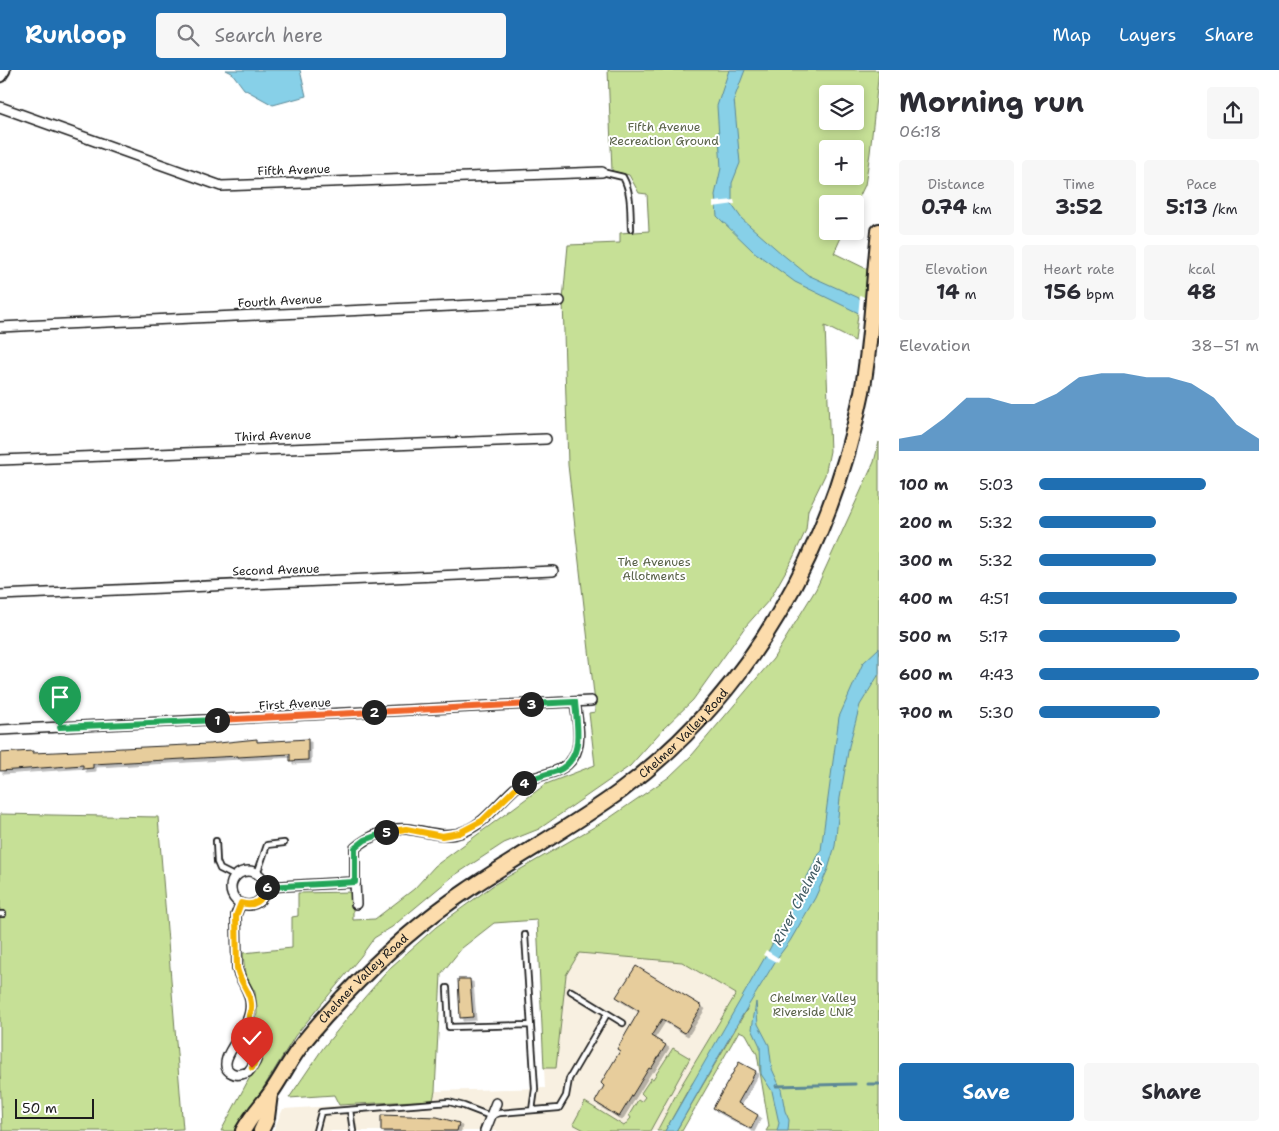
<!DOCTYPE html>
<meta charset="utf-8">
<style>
:root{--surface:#fff;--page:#f7f7f7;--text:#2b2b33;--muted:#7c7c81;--accent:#1f6fb2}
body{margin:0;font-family:"Shantell Sans",sans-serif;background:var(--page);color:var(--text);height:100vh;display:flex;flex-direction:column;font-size:19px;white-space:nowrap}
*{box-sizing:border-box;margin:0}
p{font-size:16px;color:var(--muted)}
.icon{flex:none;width:28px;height:28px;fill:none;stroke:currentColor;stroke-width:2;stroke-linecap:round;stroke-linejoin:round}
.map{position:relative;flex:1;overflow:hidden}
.side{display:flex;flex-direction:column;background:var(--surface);width:400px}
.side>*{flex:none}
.controls{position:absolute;left:819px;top:15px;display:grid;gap:10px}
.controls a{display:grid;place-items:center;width:45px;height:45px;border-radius:5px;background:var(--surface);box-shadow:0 2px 8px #0003;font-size:25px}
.scale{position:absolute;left:15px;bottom:12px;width:79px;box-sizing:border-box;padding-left:5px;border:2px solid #1c1c1c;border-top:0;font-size:14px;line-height:18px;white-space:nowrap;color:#1c1c1c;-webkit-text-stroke:4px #fff;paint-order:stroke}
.pin{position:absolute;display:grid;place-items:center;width:42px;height:42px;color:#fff;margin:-51px -21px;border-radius:50% 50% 50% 0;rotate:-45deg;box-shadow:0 0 5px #0007}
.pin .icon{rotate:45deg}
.km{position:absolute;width:25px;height:25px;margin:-12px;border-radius:50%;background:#222;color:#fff;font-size:14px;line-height:25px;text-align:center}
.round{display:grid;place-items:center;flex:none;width:52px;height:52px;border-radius:5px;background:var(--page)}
.head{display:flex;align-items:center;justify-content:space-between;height:85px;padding:0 20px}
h1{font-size:28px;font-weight:700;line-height:38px}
.stats{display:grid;grid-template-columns:repeat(3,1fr);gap:8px;height:85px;padding:5px 20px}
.stats div{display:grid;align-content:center;border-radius:5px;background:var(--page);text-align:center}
.stats b{font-size:21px;font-weight:700}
.stats small{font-size:14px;font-weight:400}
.stats p{font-size:14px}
.chart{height:140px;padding:10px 20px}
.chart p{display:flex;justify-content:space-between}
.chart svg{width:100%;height:90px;margin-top:5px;fill:var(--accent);opacity:.7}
.primary-button{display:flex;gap:10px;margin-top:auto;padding:10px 20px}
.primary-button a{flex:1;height:58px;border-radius:5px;background:var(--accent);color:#fff;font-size:20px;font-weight:700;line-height:58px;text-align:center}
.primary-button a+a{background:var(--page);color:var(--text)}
ul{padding:0 20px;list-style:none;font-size:16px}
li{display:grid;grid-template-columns:80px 60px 1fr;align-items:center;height:38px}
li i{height:12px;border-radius:6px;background:var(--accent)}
header{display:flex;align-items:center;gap:30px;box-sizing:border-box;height:70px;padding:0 25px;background:var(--accent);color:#fff}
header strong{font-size:24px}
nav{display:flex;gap:28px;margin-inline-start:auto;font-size:18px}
.search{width:350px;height:45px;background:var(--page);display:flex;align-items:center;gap:12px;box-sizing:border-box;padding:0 18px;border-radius:5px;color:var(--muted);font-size:19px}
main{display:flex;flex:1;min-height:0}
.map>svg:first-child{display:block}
.built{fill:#f8f0e1}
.green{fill:#c6e096;stroke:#717e59;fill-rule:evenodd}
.water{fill:#87d0e8;stroke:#5c8896}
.pier{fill:#fff}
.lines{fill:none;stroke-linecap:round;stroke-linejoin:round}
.stream{stroke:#5c8896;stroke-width:3}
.building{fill:#e7cd9c;stroke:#1c1c1c;filter:url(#shadow)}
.lane-casing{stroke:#1c1c1c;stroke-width:8}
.street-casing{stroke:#1c1c1c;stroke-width:12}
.secondary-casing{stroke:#1c1c1c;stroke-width:15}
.primary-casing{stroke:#1c1c1c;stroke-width:18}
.lane{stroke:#fff;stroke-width:4.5}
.street{stroke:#fff;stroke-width:9}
.secondary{stroke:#fff;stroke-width:11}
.primary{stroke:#fcdcac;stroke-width:14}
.split-1-casing{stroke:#fff;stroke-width:10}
.split-2-casing{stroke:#fff;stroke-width:10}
.split-3-casing{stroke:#fff;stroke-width:10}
.split-4-casing{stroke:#fff;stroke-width:10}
.split-5-casing{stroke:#fff;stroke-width:10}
.split-6-casing{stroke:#fff;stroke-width:10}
.split-7-casing{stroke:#fff;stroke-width:10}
.split-8-casing{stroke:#fff;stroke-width:10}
.split-1{stroke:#22a559;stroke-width:6}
.split-2{stroke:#f0652b;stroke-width:6}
.split-3{stroke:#f0652b;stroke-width:6}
.split-4{stroke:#22a559;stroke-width:6}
.split-5{stroke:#f5b400;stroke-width:6}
.split-6{stroke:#22a559;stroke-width:6}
.split-7{stroke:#f5b400;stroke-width:6}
.split-8{stroke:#f5b400;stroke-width:6}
.labels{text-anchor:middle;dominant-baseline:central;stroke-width:4;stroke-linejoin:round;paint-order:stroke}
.park-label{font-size:12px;fill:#586147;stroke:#fff}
.street-label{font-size:12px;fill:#1c1c1c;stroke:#fff}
.water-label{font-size:14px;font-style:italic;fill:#415b63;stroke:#fff}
</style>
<header>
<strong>Runloop</strong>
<div class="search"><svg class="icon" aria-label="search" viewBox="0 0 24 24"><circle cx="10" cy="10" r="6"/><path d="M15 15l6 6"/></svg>Search here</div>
<nav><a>Map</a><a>Layers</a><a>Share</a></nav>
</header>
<main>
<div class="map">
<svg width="879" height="1061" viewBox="0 0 879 1061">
<defs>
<filter id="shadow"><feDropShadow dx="3" dy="3" stdDeviation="0" flood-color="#0004"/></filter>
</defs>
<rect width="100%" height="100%" fill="#fff"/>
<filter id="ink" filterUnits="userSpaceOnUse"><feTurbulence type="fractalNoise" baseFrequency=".02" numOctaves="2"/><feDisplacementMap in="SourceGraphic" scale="10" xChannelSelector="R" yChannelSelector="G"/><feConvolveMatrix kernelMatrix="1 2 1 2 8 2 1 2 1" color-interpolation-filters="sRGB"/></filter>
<g filter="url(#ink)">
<!-- built -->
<path class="built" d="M579 883 682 892 736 924 679 1019 657 1061H273L283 1039 432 1030 435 1021 545 1018 544 998H556L566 905Z"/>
<!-- green -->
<path class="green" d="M608 0H879L870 83 865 115 855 136V134H828V161H844L834 183 879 205 858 244 855 271 825 256 830 381 825 405 808 440 806 460 792 490 770 529 745 557 693 630 663 659 630 696 539 759 504 773 452 807 392 857 374 868 361 886 295 966 237 1061H221L265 979 260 971 251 963V958L257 944V936L255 922 245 904 243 883 292 878V847L298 846V823L353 822V850L375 849 414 819 435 796 546 714 595 695 589 643 595 642V633L568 395 563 230 568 175 620 173V163L649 161 647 124 639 123 629 105 612 101ZM828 24H855V51H828ZM828 79H855V106H828Z
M879 372V1061H766L769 1056 757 984 746 964 739 961 682 1061H676L747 939 689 1018 665 1061H657L679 1019 736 924 682 892 579 883 566 905 556 998H544L537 850 494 853 462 878 441 904 435 1021 433 1030 339 1035 334 1025 289 1028 323 978 364 928 391 897 436 857 495 814 608 749 669 707 692 685 773 589 816 519 874 392Z
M0 744 158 747 183 1059 139 1061H2L0 1002Z
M673 978 690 988 650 1061H586L573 1054 585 1032 624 1056 631 1048 629 1045 638 1030 641 1032 645 1027 641 1023 651 1008 653 1009Z"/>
<!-- water -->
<path class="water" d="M226 0H300L306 26 273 35 244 19 232 3Z
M729 0H745L734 29 740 93 732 113V135L742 149 782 184 808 205 879 237V253L795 212 753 181 717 146 715 125 721 98 717 36Z
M879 578V604L860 635 849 676 840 728 835 776 828 799 815 828 790 871 778 887 739 951 676 1061H665L768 882 821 780 839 647 863 593Z
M756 932 758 954 769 975 772 999 781 1019 785 1041 789 1050 788 1061H777L779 1053 772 1021 761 1004 760 976 752 959Z"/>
<!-- pier -->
<path class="pier" d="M734 130 735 134 713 137V132Z
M860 225 879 234V256L858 246Z
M766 880 780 889 778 893 763 885Z"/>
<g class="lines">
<!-- stream -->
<path class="stream" d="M868 1014H879
M776 1016 855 1014"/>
</g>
<!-- building -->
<path class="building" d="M257 669V672L308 669V690L290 691V684L238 687V686L93 694V698L83 699V695L0 701V683L33 681V683L101 680V679L209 674Z
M636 896 702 936 685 963 662 949 651 966 666 975 651 999 649 998 619 1047 595 1032 604 1016 601 1013 620 981 617 979 639 941 616 927Z
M458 909H470L473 947 460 948Z
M739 992 756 1001 738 1033 758 1045 751 1059 713 1038Z
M381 1045 437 1047 459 1053 457 1061H381Z"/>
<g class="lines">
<defs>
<path id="lane" d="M602 102 623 107C632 123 630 142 631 159
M216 771 217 792 220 799 236 807
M257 804 267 775 284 773
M0 844H3
M525 865 535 1019 532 1040
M447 918 449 957 530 955
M571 921 623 953
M350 1040 353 1061
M316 1061 321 1042 449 1032 464 1036 490 1046 500 1043 559 1038 566 1026 569 1009 607 944"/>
<path id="street" d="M0 37 221 116 602 102
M0 257 560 231
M0 390 546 369
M0 525 553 501
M0 660 591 631
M231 818a17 17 0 1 1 34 0a17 17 0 1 1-34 0Z
M355 812 356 834
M265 817 355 812V778C368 767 389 757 407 759 426 761 437 767 456 764 484 758 498 731 519 715 536 703 561 706 573 688 583 673 577 649 575 632
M241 833 236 845 237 898C238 905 242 909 245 916 255 934 250 947 241 964 259 975 264 984 248 1002 243 1004 237 1006 232 1003 216 996 236 973 241 964
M485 1061 496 1033"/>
<path id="secondary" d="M0 6 4 0"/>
<g id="primary">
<path id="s1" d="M243 1061C252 1045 259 1038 270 1024 280 1010 288 994 298 980 311 961 328 944 343 927 380 888 421 851 466 821 517 786 572 757 622 720 751 623 831 479 862 322 872 269 873 214 879 161"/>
<path d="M261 1061 267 1048 270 1024"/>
</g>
</defs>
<!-- lane casing -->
<use href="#lane" class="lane-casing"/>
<!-- street casing -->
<use href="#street" class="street-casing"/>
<!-- secondary casing -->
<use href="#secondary" class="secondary-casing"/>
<!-- primary casing -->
<use href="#primary" class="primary-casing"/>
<!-- lane -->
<use href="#lane" class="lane"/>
<!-- street -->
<use href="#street" class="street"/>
<!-- secondary -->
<use href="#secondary" class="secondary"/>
<!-- primary -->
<use href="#primary" class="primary"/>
</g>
</g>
<g class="lines" filter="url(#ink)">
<defs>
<path id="split-1" d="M60 657 217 650"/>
<path id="split-2" d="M217 650 374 642"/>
<path id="split-3" d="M374 642 531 634"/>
<path id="split-4" d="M524 713C535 707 545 705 557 701 585 689 577 657 575 632L531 634"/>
<path id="split-5" d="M386 762 406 759 442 766 459 763 482 751 519 715 524 713"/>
<path id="split-6" d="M267 817 355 812V778L365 770 386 762"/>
<path id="split-7" d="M249 949C257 925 241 918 237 898L236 846 241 833C254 837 263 831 265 818L267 817"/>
<path id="split-8" d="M249 949 241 964C258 975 262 979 252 998"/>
</defs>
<!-- split-1 casing -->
<use href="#split-1" class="split-1-casing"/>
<!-- split-2 casing -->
<use href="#split-2" class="split-2-casing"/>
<!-- split-3 casing -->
<use href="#split-3" class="split-3-casing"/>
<!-- split-4 casing -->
<use href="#split-4" class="split-4-casing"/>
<!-- split-5 casing -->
<use href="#split-5" class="split-5-casing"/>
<!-- split-6 casing -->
<use href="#split-6" class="split-6-casing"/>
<!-- split-7 casing -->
<use href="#split-7" class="split-7-casing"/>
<!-- split-8 casing -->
<use href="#split-8" class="split-8-casing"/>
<!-- split-1 -->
<use href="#split-1" class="split-1"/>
<!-- split-2 -->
<use href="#split-2" class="split-2"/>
<!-- split-3 -->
<use href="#split-3" class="split-3"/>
<!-- split-4 -->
<use href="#split-4" class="split-4"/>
<!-- split-5 -->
<use href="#split-5" class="split-5"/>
<!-- split-6 -->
<use href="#split-6" class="split-6"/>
<!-- split-7 -->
<use href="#split-7" class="split-7"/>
<!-- split-8 -->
<use href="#split-8" class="split-8"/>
</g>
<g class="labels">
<!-- park labels -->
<g class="park-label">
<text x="664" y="57">Fifth Avenue<tspan x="664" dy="14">Recreation Ground</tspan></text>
<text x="654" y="492">The Avenues<tspan x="654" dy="14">Allotments</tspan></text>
<text x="813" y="928">Chelmer Valley<tspan x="813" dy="14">Riverside LNR</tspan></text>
</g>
<!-- street labels -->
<g class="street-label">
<text transform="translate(294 100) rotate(-2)">Fifth Avenue</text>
<text transform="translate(280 231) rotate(-3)">Fourth Avenue</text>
<text transform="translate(273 366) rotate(-2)">Third Avenue</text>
<text transform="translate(276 500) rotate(-2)">Second Avenue</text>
<text transform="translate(295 634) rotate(-3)">First Avenue</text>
<text stroke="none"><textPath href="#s1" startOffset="600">Chelmer Valley Road</textPath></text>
<text stroke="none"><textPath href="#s1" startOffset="195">Chelmer Valley Road</textPath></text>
</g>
<!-- water labels -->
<g class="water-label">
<text transform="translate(798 831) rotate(-63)">River Chelmer</text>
</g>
</g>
</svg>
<div class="controls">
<a><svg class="icon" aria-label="layers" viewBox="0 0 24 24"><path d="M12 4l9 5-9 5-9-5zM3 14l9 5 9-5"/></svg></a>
<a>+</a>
<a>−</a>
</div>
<div class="scale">50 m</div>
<div class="pin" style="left:60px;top:657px;background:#1e9e55"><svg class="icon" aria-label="arrive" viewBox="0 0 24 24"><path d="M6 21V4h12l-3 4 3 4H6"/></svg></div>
<div class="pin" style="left:252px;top:998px;background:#d93025"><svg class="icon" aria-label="check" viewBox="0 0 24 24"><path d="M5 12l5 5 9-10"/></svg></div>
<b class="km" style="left:217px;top:650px">1</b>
<b class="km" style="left:374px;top:642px">2</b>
<b class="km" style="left:531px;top:634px">3</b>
<b class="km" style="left:524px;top:713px">4</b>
<b class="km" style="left:386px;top:762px">5</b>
<b class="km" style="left:267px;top:817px">6</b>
</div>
<section class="side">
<div class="head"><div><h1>Morning run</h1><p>06:18</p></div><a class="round"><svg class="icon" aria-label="share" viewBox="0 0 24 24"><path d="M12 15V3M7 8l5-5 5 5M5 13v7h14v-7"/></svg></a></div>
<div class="stats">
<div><p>Distance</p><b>0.74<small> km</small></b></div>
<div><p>Time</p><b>3:52</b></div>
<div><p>Pace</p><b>5:13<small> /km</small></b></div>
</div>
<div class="stats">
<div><p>Elevation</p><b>14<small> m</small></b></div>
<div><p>Heart rate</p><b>156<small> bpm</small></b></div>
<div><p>kcal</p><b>48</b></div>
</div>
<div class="chart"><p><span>Elevation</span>38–51 m</p>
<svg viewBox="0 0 160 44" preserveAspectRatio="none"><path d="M0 44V38L10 36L20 28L30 18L40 18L50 21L60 21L70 16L80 8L90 6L100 6L110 8L120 8L130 11L140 18L150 31L160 38V44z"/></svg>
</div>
<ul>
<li><b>100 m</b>5:03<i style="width:76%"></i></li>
<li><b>200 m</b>5:32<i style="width:53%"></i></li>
<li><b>300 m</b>5:32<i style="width:53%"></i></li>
<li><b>400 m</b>4:51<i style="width:90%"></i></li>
<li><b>500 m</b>5:17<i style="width:64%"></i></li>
<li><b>600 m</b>4:43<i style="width:100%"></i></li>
<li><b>700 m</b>5:30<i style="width:55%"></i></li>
</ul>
<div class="primary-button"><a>Save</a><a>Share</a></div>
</section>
</main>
